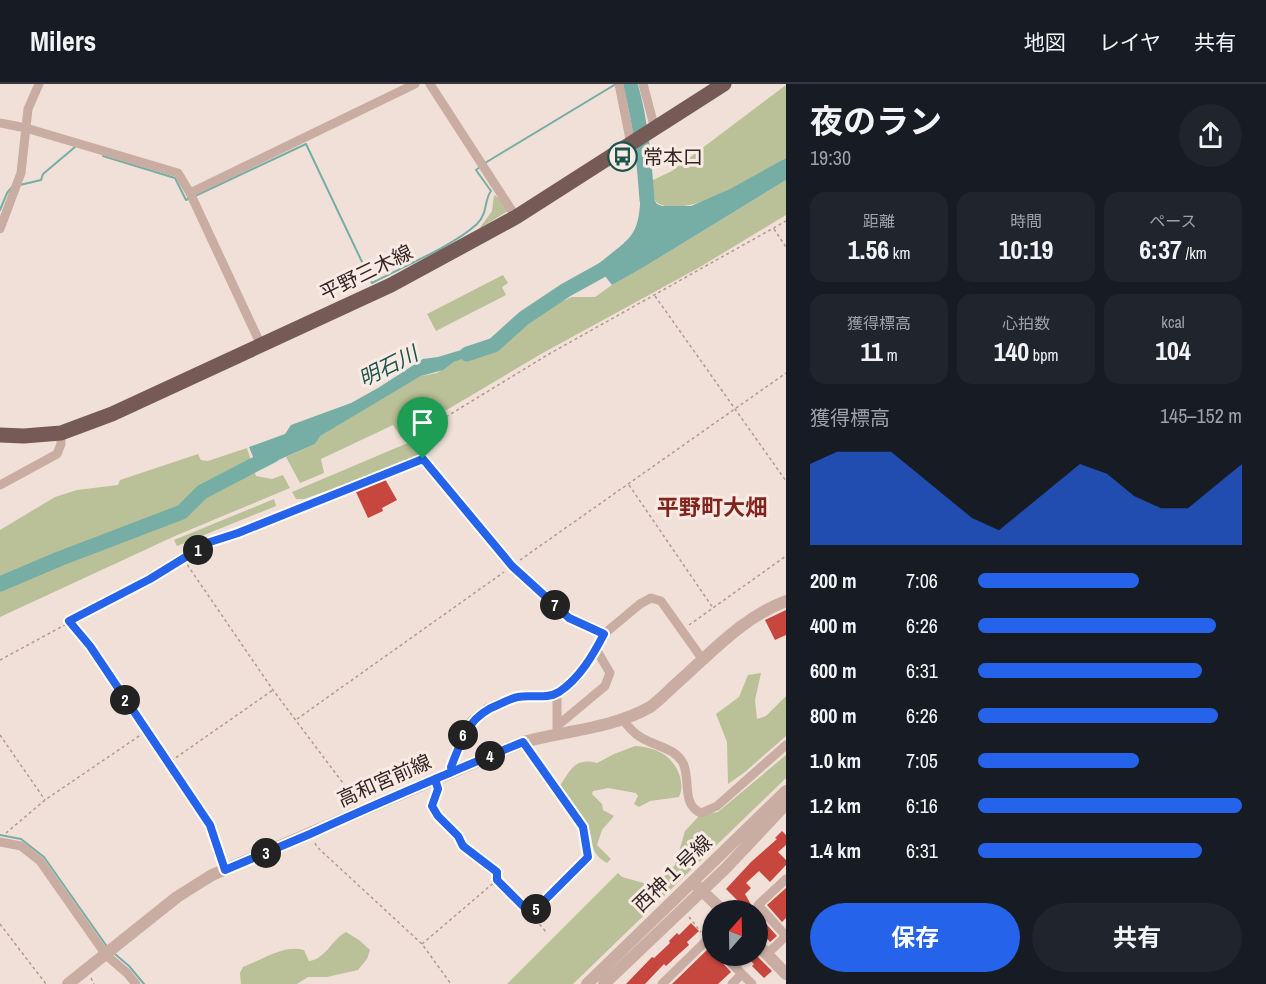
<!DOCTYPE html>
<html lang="ja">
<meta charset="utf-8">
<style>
:root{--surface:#171b24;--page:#20242c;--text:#f1f3f6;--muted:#9ea1a6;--line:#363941;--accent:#2563eb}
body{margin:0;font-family:"Archivo Narrow","Noto Sans JP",sans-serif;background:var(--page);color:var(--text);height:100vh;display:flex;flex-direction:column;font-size:22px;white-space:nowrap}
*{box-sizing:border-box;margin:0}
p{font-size:20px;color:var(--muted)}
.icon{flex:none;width:33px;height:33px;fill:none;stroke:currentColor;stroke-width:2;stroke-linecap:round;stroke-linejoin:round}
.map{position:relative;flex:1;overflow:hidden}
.drawer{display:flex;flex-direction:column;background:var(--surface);width:480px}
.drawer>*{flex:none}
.needle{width:39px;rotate:20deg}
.controls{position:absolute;left:702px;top:816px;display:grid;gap:12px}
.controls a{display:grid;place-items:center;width:66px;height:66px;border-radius:50%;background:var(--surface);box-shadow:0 2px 4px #0004;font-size:30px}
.pin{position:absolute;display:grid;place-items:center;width:51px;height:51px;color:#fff;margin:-62px -26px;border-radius:50% 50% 50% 0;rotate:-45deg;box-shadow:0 0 6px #0007}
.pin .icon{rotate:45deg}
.km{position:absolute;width:30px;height:30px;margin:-15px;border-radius:50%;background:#222;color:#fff;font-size:16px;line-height:30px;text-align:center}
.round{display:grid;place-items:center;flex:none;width:63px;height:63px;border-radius:32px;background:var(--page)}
.summary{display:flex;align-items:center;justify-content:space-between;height:102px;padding:0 24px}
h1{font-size:33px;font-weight:700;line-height:45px}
.figures{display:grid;grid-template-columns:repeat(3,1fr);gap:9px;height:102px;padding:6px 24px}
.figures div{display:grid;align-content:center;border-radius:15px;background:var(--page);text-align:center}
.figures b{font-size:26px;font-weight:700}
.figures small{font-size:16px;font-weight:400}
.figures p{font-size:16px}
.chart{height:168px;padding:12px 24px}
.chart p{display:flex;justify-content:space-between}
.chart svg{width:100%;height:108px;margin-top:6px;fill:var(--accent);opacity:.7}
.cta{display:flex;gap:12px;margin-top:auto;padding:12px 24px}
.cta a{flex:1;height:69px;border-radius:36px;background:var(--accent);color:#fff;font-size:24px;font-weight:700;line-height:69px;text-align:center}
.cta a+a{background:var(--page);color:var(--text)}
ul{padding:0 24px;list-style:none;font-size:20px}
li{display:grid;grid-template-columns:96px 72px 1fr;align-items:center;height:45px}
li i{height:15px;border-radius:8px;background:var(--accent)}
header{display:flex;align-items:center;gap:36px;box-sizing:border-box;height:84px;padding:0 30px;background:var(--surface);border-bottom:2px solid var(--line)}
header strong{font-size:28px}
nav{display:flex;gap:33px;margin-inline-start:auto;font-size:21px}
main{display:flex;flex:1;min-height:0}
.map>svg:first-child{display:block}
.green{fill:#bac097}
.water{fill:#76aea6}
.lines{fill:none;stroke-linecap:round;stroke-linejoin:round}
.stream{stroke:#76aea6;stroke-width:2}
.river{stroke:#76aea6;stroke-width:15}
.building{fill:#c7463e}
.path{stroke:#b4978d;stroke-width:1.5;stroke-dasharray:3 3;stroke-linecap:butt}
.minor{stroke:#c9ada3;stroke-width:9}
.tertiary{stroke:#c9ada3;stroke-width:12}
.primary{stroke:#765a56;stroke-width:15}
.route-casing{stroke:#fff;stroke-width:12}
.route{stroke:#2563eb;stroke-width:8}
.labels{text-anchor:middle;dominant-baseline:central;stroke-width:6;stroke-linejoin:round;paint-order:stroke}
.poi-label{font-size:20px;fill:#342725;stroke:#f9ebe3;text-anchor:start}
.street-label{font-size:20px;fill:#342725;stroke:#f9ebe3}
.water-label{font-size:21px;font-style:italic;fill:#1b554e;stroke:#f9ebe3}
.quarter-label{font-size:22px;font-weight:bold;fill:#83231e;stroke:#f9ebe3}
</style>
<header>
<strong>Milers</strong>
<nav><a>地図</a><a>レイヤ</a><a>共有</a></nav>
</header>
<main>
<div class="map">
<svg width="786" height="900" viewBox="0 0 786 900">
<rect width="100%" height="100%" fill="#f1e0d7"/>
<!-- green -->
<path class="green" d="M786 1V74C760 89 678 143 653 115L651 97 672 87Z
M786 96V131L700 183 541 270 401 353 393 341 321 375 324 389 300 399 286 373 315 360 319 352 421 292 437 289 454 278 486 265 505 261 519 247 552 222 572 213H595L612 201 644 183Z
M494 111 499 114 508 127 479 145 492 127Z
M503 191 508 199 502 203 506 211 436 247 427 230Z
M410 358 412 359 420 374 304 415H296L292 408Z
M247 364 256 392 272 395 283 391 290 404 175 452 0 533V446L55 413 77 406 118 401 120 396 198 370 201 376 208 377Z
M274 415 276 422 177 462 174 456Z
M761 589 755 616 757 635 766 632 786 612V652L745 688 728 700 727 658 716 630 739 613 748 591Z
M635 662C656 663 674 672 680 693 682 701 682 706 679 713L650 717 639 723 634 720 638 712 636 709 608 704 593 707 592 710 602 720 603 726 614 732 602 746 597 761 611 775 607 779C588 768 595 759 588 743 581 729 568 716 559 703 571 686 574 673 597 679L614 670Z
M786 671V694L573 900H507L618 789 622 793 647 800 659 798 675 781 685 747 700 731 718 728Z
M346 848 359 856 370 866 367 875 358 886 327 893H308L297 900H241L240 889 243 883C262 876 284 860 304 866L309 877C326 875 332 855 346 848Z"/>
<!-- water -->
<path class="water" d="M786 74V96L644 183 612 201 605 192 597 190 593 186V184C635 150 640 155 641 97H651L653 115 657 120 662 122H691L730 105Z
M484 259 486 266 454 278 443 286 421 292 320 352 315 360 258 385 249 363 285 350 291 341 351 319 378 304 423 275 438 273Z"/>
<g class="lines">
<!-- stream -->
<path class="stream" d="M103 72 175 94 186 116 188 115
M485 79 616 0
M20 101 41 96 43 90 75 63
M193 113 306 60 372 199C402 183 453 162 477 140 488 129 484 116 491 107L476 86 480 83
M0 126 7 109 12 103
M0 751 21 755 44 773 108 864
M115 870 129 882 144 900"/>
<!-- river -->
<path class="river" d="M630 0C641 38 644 76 647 116
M467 270 494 261 524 234 566 206 613 180
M0 500 59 475 182 428 202 408 273 371"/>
</g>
<!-- building -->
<path class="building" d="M385 395 397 416 382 424 383 427 368 434 356 408Z
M786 526V551L775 556 765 536Z
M782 747 786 751V761L778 768 786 776V781L770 798 759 787 746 799 751 804 745 810 754 826H747L726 805 751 778 777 755 775 754Z
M786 804V834L782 838 767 821Z
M758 831 777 852 770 858 758 844Z
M691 839 699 847 687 858 689 861 680 869 666 882 664 880 645 900H626L652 873 654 874 670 859 669 857 677 849 679 851Z
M708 865 711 867 712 872H716L731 888 718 900H672Z
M745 872H757L772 887 764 894 752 882 754 880Z"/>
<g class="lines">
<!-- path -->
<path class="path" d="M774 145 786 163
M655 212 786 397
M629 401 713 524
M505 475 423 374 413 353 549 270 786 137
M184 476 273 606 358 719
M520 476 786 289
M69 537 90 562 210 741 222 777
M689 541 786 472
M0 576 150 495 210 458 238 449 423 375
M297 635 504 488
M0 651 45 716
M530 668 583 743 588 773 531 830
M171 677 273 606
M6 749 45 716 145 648
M315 759 317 763 422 860 451 900
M498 797 531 830 546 848
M689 833 701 848
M0 840 46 900
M422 860 497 796V788L463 762 458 752 438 732 432 722 438 705
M91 894 94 900"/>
<!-- minor -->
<path class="minor" d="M430 0 516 133
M619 0 631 60
M643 0 655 45
M0 39 26 44 178 89 190 109 261 261
M190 109 415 0
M0 145 21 89 28 25 39 0
M0 401 57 370 61 360V349
M512 482 569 534 604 550 640 520 651 514 661 517 703 576
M623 636C627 641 631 646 636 650 650 662 674 662 683 679 691 695 681 721 701 729L717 722 786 661
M557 642 605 602 610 589 596 565
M557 649V609L578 593 604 550
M452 688 451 683 465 647 472 636 487 624 518 613H539L557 609
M0 758 21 762 40 777 106 871 127 889 136 900
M786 795 758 821 786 852
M767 870 786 852
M724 872 752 900
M662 900 708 855 712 860
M732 900 742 890"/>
<!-- tertiary -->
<path class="tertiary" d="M697 802 722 826
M758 861 786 890
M68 900 177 813 212 791 523 658C564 647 614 644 650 623 660 616 668 607 677 599 711 569 743 533 786 517
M587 900 786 707
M604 900 726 784 786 720"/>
<!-- primary -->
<path class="primary" d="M0 351 24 352 61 349 112 330 391 201 516 133 724 0"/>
</g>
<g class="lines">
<defs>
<path id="route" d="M423 375 238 449 210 458 150 495 69 537 90 562 210 741 225 786 310 750C380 718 451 688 523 658L583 743 588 773 531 830 497 796V788L463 762 458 752 438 732 432 722 438 705 435 695 452 688 451 683C463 653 468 632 500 620 506 617 512 614 518 613 531 610 546 616 559 608 580 594 593 571 604 550L569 534 512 482 423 375"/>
</defs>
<!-- route casing -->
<use href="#route" class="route-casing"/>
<!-- route -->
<use href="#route" class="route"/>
</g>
<!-- icons -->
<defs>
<symbol id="bus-ring" viewBox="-11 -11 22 22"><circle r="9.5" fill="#f9ebe3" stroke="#1b554e" stroke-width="1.5"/><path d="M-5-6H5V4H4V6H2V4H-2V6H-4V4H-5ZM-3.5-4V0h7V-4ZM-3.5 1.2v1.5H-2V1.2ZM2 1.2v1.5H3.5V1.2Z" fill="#1b554e"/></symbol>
</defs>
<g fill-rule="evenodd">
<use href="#bus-ring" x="606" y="56" width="33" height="33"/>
</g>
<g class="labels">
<!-- poi labels -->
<g class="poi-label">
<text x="643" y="72">常本口</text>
</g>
<!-- street labels -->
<g class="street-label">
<text transform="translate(366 188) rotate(-26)">平野三木線</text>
<text transform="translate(384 696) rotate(-24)">高和宮前線</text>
<text transform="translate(672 789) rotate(-44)">西神１号線</text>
</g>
<!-- water labels -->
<g class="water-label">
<text transform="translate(388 282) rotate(-27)">明石川</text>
</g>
<!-- quarter labels -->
<g class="quarter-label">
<text x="712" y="423">平野町大畑</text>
</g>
</g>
</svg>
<div class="controls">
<a><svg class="needle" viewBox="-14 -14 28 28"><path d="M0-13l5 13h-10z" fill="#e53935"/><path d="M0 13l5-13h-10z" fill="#9ea1a6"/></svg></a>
</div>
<div class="pin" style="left:423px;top:375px;background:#1e9e55"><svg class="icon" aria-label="arrive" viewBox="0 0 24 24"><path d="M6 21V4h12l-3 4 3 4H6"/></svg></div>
<b class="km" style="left:198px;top:466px">1</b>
<b class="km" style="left:125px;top:616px">2</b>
<b class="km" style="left:266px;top:769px">3</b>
<b class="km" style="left:490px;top:672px">4</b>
<b class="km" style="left:536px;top:825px">5</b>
<b class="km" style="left:463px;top:651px">6</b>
<b class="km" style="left:555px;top:521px">7</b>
</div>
<section class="drawer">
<div class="summary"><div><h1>夜のラン</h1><p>19:30</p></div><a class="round"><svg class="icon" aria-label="share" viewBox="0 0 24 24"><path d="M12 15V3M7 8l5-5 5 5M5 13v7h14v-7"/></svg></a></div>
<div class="figures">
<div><p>距離</p><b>1.56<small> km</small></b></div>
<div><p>時間</p><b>10:19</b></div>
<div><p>ペース</p><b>6:37<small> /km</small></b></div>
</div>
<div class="figures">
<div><p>獲得標高</p><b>11<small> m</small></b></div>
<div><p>心拍数</p><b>140<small> bpm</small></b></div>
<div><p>kcal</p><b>104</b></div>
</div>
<div class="chart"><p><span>獲得標高</span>145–152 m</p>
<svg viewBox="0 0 160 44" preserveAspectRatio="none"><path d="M0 44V11L10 6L20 6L30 6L40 15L50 24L60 33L70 38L80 29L90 20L100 11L110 15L120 24L130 29L140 29L150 20L160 11V44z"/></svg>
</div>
<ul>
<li><b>200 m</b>7:06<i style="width:61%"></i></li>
<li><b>400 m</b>6:26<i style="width:90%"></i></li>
<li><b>600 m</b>6:31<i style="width:85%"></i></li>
<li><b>800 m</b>6:26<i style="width:91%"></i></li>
<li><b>1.0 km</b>7:05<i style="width:61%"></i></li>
<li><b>1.2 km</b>6:16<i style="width:100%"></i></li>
<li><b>1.4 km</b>6:31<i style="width:85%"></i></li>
</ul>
<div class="cta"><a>保存</a><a>共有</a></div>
</section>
</main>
